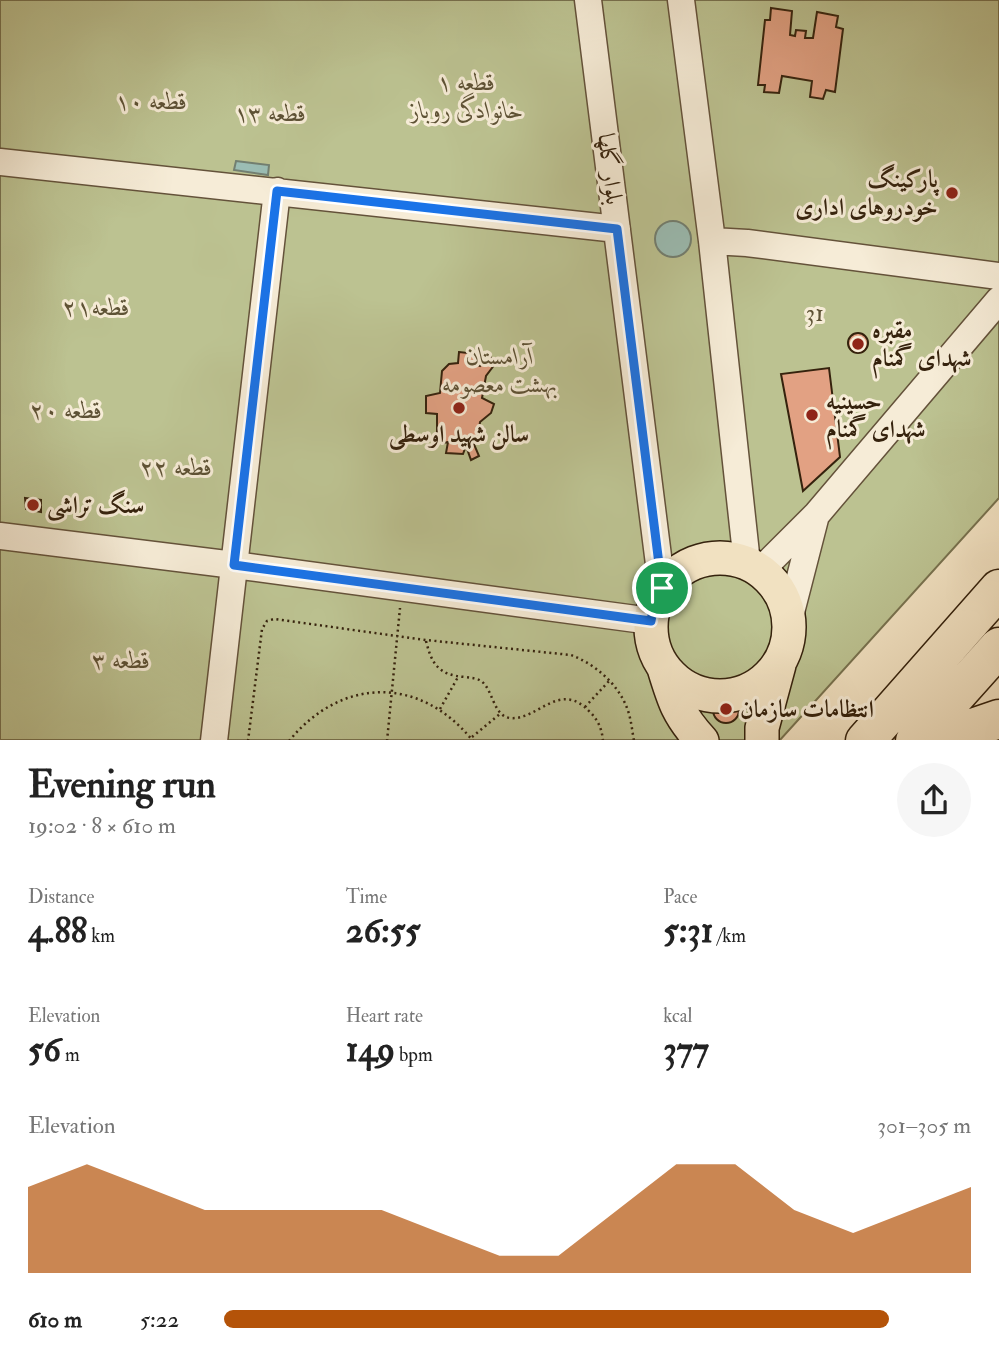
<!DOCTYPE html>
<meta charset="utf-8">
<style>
:root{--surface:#fff;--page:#f6f6f6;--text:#222;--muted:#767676;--accent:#b45309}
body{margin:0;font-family:"IM FELL Double Pica",Amiri,serif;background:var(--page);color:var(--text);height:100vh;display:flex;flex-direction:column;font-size:26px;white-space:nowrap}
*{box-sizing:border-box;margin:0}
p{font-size:23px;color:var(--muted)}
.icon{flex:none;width:38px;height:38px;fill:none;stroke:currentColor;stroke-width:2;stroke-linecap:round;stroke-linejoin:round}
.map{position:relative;height:740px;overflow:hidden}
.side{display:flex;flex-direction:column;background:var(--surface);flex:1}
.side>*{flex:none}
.pin{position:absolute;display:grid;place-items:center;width:60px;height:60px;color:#fff;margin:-30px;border:4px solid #fff;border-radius:50%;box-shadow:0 2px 7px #0007}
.round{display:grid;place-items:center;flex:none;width:74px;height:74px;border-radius:37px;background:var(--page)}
.head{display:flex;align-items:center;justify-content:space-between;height:119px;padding:0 28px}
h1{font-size:38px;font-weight:700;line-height:52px}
.metrics{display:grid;grid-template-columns:repeat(3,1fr);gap:10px;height:119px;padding:7px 28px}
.metrics div{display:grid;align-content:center}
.metrics b{font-size:35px;font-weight:700}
.metrics small{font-size:19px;font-weight:400}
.metrics p{font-size:19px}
.chart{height:196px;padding:14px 28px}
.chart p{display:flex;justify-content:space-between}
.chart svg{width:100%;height:126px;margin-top:7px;fill:var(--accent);opacity:.7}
ul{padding:0 28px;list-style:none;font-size:23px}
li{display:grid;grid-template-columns:112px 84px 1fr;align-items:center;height:52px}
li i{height:18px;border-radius:9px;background:var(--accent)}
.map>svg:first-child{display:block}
.green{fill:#bcc291;stroke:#78724f;stroke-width:2}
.water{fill:#9bbdb4;stroke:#727f71;stroke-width:2}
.building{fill:#e2a183;stroke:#35220d;stroke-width:2}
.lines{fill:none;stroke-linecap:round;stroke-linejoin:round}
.minor-casing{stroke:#64523a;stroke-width:29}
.major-casing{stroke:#35220d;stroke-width:36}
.highway-casing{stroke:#35220d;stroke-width:41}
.path{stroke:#35220d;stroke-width:2.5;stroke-dasharray:2 3.5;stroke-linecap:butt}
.minor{stroke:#f6ecd7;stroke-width:26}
.major{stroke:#f1e1c1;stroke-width:33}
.highway{stroke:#f1e1c1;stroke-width:38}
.route-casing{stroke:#fff;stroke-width:14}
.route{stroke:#1a73e8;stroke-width:9}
.poi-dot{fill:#8f2418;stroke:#f6ecd7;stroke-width:2.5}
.labels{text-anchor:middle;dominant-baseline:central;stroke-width:6;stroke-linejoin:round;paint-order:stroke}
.park-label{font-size:24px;font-style:italic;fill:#5e5235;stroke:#f6ecd7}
.street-label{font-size:24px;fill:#35220d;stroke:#f6ecd7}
.poi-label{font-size:24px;font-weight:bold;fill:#35220d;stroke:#f6ecd7;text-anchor:start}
</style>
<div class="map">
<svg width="999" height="741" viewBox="0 0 999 741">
<rect width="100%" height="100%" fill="#f1e1c1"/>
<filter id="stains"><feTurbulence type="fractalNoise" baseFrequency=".00286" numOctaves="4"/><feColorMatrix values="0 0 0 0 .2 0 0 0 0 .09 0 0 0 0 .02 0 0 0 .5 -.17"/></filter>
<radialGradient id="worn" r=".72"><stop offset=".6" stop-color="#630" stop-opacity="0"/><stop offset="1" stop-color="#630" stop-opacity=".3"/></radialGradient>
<!-- green -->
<path class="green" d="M0 0H999V498L780 740H0Z"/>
<!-- water -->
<path class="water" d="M236 161 269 165 268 175 234 170Z
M655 239a18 18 0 1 1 36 0a18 18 0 1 1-36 0Z"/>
<!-- building -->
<path class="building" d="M771 8 792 11 790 35 795 36 796 30 806 31 805 38H813L817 12 838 16 836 27 843 29 835 92 826 90 823 99 810 97 812 81 782 76 779 93 764 92 765 85H758L765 20H770Z
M848 343a10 10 0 1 1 20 0a10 10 0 1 1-20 0Z
M459 352 477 354 475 364 480 366 490 356 495 364 486 376 482 398 494 404 491 413 480 422 478 436 473 442 479 456 471 460 466 446 463 454 446 453 448 442 443 443 437 440V414L426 413V396L440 393 442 371 449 364 458 363Z
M829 368 840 457 803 491 781 374Z
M25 498 41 500V512L26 509Z
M713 710a13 13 0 1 1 26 0a13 13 0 1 1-26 0Z"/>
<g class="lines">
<defs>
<path id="minor" d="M588 0 662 588
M681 0 712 241 747 563
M0 162 617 229
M712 241 747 243 999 276
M0 536 234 565 651 621
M761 570 817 514 999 300
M789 620 816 515
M214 741 277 191"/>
<path id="major" d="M651 627a69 69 0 1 1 138 0a69 69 0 1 1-138 0Z
M664 668C674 701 678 715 702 741
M762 741V728L779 665"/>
<path id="highway" d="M865 741 999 589
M915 741 999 647
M948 741 961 732 999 719"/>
</defs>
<!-- minor casing -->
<use href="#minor" class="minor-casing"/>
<!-- major casing -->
<use href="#major" class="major-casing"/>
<!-- highway casing -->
<use href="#highway" class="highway-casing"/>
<!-- path -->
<path class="path" d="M426 641C432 665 439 675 465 677 471 678 477 678 481 681 493 689 493 716 510 718 538 721 559 679 590 712 598 720 602 729 603 741
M585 707 609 681
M440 709 458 677
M472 737 501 713
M248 741 262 629 267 621 274 619 426 640 571 655C595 664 618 684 627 708 631 718 632 730 634 741
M289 741C342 676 421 676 473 741
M387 741 400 608"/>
<!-- minor -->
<use href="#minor" class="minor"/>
<!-- major -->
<use href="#major" class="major"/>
<!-- highway -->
<use href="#highway" class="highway"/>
</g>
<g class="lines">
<defs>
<path id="route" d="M277 191 617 229 662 588 654 604 651 621 234 565Z"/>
</defs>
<!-- route casing -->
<use href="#route" class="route-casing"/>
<!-- route -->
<use href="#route" class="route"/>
</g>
<!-- markers -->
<g class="poi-dot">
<circle cx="952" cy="193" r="7"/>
<circle cx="858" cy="344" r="7"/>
<circle cx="459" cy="408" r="7"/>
<circle cx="812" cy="415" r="7"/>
<circle cx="33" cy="505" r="7"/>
<circle cx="726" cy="709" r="7"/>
</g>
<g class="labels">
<!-- park labels -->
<g class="park-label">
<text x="467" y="82">قطعه ۱<tspan x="467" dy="28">خانوادگی روباز</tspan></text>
<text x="152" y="101">قطعه ۱۰</text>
<text x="271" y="113">قطعه ۱۳</text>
<text x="97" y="307">قطعه۲۱</text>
<text x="815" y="313">31</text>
<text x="500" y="356">آرامستان<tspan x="500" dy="28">بهشت معصومه</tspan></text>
<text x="67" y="410">قطعه ۲۰</text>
<text x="177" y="467">قطعه ۲۲</text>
<text x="122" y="660">قطعه ۳</text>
</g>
<!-- street labels -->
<g class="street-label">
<text transform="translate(610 169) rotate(83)">بلوار گلها</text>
</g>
<!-- poi labels -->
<g class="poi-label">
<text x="938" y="179" text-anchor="end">پارکینگ<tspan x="938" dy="28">خودروهای اداری</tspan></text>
<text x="872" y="330">مقبره<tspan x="872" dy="28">شهدای گمنام</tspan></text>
<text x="826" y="401">حسینیه<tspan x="826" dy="28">شهدای گمنام</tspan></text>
<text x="459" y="434" text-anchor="middle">سالن شهید اوسطی</text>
<text x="47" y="505">سنگ تراشی</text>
<text x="740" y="709">انتظامات سازمان</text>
</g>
</g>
<rect width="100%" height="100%" filter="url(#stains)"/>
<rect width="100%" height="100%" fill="url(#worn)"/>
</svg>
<div class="pin" style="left:662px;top:588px;background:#1e9e55"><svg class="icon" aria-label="arrive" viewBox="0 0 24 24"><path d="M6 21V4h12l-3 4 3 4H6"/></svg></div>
</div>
<section class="side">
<div class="head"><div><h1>Evening run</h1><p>19:02 · 8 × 610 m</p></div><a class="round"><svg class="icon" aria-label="share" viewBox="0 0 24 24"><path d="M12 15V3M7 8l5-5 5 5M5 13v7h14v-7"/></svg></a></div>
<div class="metrics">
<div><p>Distance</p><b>4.88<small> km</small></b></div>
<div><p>Time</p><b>26:55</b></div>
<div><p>Pace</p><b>5:31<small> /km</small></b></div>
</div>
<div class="metrics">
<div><p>Elevation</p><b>56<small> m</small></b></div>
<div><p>Heart rate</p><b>149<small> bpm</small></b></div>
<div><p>kcal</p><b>377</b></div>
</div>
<div class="chart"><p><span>Elevation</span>301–305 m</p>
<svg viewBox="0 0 160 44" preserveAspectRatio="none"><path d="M0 44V14L10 6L20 14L30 22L40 22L50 22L60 22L70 30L80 38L90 38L100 22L110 6L120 6L130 22L140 30L150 22L160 14V44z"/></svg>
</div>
<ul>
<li><b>610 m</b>5:22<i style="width:89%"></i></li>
</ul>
</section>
